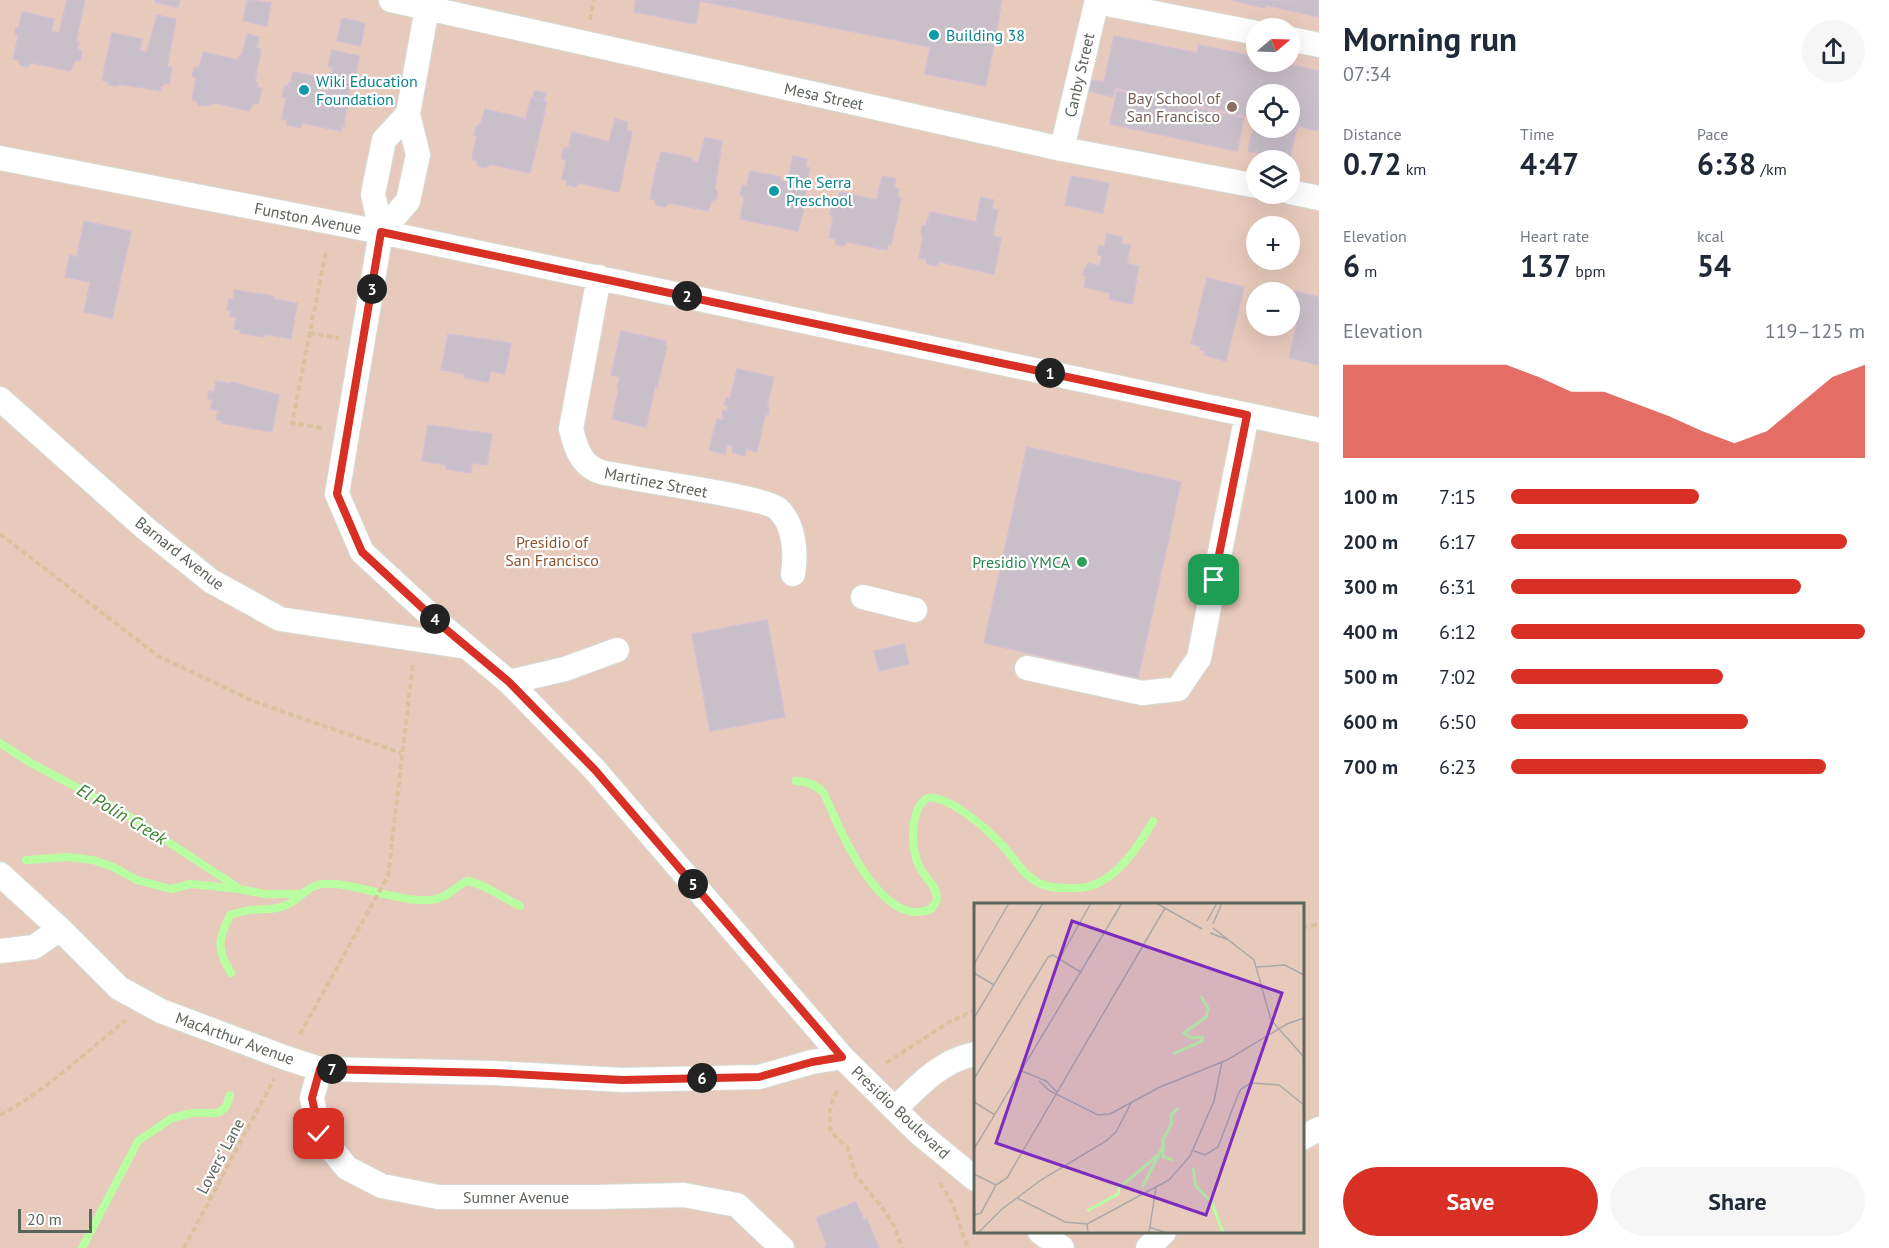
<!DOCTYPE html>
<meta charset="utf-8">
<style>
:root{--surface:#fff;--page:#f6f6f7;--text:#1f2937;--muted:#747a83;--accent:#d93025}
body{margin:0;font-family:"PT Sans",sans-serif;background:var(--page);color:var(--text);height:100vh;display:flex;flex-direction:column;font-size:22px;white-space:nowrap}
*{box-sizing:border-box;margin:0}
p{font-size:20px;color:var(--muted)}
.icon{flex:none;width:33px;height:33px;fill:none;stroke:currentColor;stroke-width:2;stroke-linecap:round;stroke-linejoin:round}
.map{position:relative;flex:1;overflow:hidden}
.side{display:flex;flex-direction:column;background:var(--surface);width:570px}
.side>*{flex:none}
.needle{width:39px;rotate:71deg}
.controls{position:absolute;left:1246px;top:18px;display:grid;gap:12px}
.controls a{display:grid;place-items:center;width:54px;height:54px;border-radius:50%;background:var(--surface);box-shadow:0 6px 24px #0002;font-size:30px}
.scale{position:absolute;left:18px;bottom:15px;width:74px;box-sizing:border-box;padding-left:6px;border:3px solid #5b645a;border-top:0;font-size:16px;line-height:21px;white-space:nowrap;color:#5b645a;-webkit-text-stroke:4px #fff;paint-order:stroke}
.pin{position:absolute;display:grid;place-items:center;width:51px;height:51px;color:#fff;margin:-26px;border-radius:12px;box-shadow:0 3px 9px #0006}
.km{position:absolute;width:30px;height:30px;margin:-15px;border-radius:50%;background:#222;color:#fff;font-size:16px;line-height:30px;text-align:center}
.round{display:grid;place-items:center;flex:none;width:63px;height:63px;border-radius:32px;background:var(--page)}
.head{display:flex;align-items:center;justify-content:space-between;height:102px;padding:0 24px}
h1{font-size:33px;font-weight:700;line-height:45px}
.metrics{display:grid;grid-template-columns:repeat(3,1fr);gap:9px;height:102px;padding:6px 24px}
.metrics div{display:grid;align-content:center}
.metrics b{font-size:30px;font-weight:700}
.metrics small{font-size:16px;font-weight:400}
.metrics p{font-size:16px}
.chart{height:168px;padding:12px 24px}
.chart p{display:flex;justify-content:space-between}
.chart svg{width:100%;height:108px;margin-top:6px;fill:var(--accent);opacity:.7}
.button{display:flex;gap:12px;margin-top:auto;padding:12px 24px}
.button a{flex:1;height:69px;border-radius:36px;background:var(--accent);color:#fff;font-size:24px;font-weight:700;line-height:69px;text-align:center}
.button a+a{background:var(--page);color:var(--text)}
ul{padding:0 24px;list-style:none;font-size:20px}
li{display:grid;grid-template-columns:96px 72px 1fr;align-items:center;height:45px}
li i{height:15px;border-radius:8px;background:var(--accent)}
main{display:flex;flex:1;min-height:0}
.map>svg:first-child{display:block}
.green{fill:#e8cabc;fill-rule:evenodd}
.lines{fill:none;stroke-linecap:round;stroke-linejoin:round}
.stream{stroke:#b7ffa1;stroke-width:8}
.building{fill:#c9bfc9;stroke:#d3bfd3;stroke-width:1.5}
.minor-casing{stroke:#d5dcd5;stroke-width:26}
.path{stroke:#dbc29e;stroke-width:4;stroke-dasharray:6 3;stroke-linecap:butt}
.minor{stroke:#fff;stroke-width:24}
.route-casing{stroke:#fff;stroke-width:12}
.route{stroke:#d93025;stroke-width:8}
.culture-dot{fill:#0f9aa8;stroke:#fff;stroke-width:2}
.education-dot{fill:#8d6e63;stroke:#fff;stroke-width:2}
.leisure-dot{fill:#2e9e5b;stroke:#fff;stroke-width:2}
.labels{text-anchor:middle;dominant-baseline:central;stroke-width:4.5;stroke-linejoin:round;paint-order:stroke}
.culture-label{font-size:16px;fill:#0d838f;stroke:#fff;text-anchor:start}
.street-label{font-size:16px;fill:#5b645a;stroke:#fff}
.education-label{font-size:16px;fill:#785e54;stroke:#fff;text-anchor:end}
.park-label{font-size:16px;fill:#8d5330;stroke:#fff}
.leisure-label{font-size:16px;fill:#27864d;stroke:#fff;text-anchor:end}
.water-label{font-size:18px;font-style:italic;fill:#38812a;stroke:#fff}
.inset-river{fill:none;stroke:#b7ffa1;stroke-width:3}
.inset-road{fill:none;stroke:#aaa8a9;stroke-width:1.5}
.view{fill:#7b2cbf;fill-opacity:0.15;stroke:#7b2cbf;stroke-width:3}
.inset-edge{fill:none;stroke:#5b645a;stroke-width:3}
</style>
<main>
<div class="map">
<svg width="1319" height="1248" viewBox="0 0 1319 1248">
<rect width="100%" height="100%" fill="#eee2ed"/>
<!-- green -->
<path class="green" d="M0 0H1319V1248H0ZM1257 28H1290V62H1257ZM1257 94H1290V128H1257ZM1257 160H1290V194H1257ZM1257 226H1290V260H1257ZM1257 292H1290V326H1257ZM975 904H1302V1232H975Z"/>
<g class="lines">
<!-- stream -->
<path class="stream" d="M0 743 31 763 121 811 237 887
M796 781C808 781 815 785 824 793 838 827 881 931 931 909L937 900C937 885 925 879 919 866 911 849 909 810 927 798 950 795 988 830 1003 846 1015 859 1024 877 1041 884 1052 889 1066 888 1077 888 1112 888 1138 848 1153 821
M26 860 68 857 93 860 113 867 137 880 171 889 191 884 240 889 264 894H300
M231 973C216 949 218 940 230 915 237 913 245 910 252 910 266 909 280 910 292 902 302 895 310 885 323 884 357 881 417 911 444 896 452 892 459 885 467 881 485 884 503 898 520 906
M82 1248 138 1141 172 1118 192 1113H218L226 1107 230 1095"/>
</g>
<!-- building -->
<path class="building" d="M67 0H85L76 42H79L77 48 82 52 80 60 75 61 70 71 32 63 27 67 20 65 19 60 13 59 18 36 15 34 16 28 19 27 22 12 54 19 51 31 59 33Z
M155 0H180L178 7 155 2Z
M247 0 271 3 267 26 243 21Z
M636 0H1002L986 86 925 74 930 47 700 1 696 24 634 12Z
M1232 0H1319V17L1266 5 1265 8Z
M157 15 176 19 167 67H172L169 84 164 83 163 86H161L160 91 120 84 116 86 109 85 107 81 102 80 112 33 142 39 140 51 147 52Z
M342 18 365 23 361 46 337 41Z
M247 34 259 37 257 48 261 49 255 82H258L257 87 262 88 258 104 254 103 249 111 215 103 206 106 198 105 197 101 192 99 196 78 192 76 194 68 199 67 203 52 238 60 240 55H242Z
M1114 36 1197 53 1199 45 1257 57V62H1277L1319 71V131L1297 126 1290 158H1287V160H1263L1264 154 1248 151 1253 129 1256 130 1257 124V128H1290V94H1257V118L1115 88 1113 97 1089 91 1091 80 1104 82Z
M332 50 359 56 356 74 352 73 344 127 342 126 341 131 302 123 301 128 287 125 288 120 282 119 286 98 282 97 285 86 288 87 289 82H291L293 72 323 78 320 90 328 91 333 67H328Z
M534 91 546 93 544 100 533 97Z
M1117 91 1244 118 1237 151 1110 124Z
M531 98 547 102 530 173 490 164 486 168 478 166 476 160 472 159 477 136 474 135 476 127 481 123 485 109 526 119Z
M615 119 628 122 626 130 632 132 619 192 579 183 575 187 567 185 566 180 562 179 566 161 562 158 563 149 569 146 572 132 609 142Z
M705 138 722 141 715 189 718 192 716 199 712 201 708 211 669 203 665 207 656 205 655 200 650 199 657 162H659L661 152 692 158V161L698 163Z
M793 156 807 159 805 167 810 168 804 201 806 202 798 231 740 219 744 198 740 195 742 186 747 185 750 171 781 177V181L788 182Z
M882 176 896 179 894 188 899 189 897 197 901 198 891 245 888 244 887 250 847 242 844 246 836 245 835 239 829 238 833 217 830 214 831 206 836 205 840 192 877 200Z
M1071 176 1109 183 1103 213 1065 205Z
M981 197 994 200 992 209 998 210 993 236 1001 238 994 274 940 262 935 266 927 264 926 259 919 258 923 237 921 234 922 226 926 225 927 220H928L930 212 976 222Z
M84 221 131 231 112 318 84 312 90 282 65 277 70 255 77 257Z
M1107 234 1122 237 1121 244 1130 245V248L1127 264 1139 266 1132 304 1109 299 1110 293 1084 287 1086 277 1083 275 1085 268 1088 263 1100 266 1102 256 1098 254 1099 246 1104 247Z
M1207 278 1244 287 1226 361 1204 355 1205 351 1200 350 1201 347 1191 344Z
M234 290 273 296V299L297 303 291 339 265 334 264 337 240 333 241 330 234 329 236 318 230 317 231 311 227 310 229 299 233 300Z
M1293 291 1319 297V365L1289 358 1299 315 1290 313Z
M621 331 666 341 665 345 667 346 657 387 655 386 646 427 612 419 619 388H617L620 377 611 375Z
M448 334 511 343 505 374 490 371 488 382 464 378 465 374 441 370Z
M737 369 774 377 767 407 769 408 768 415H765L757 452 746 449 745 456 732 453 733 446 727 445 725 454 709 450 717 419 723 420 724 417H722L723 410 727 411 728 406 724 405 726 398 730 399Z
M216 381 230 384 231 382 279 395 272 432 222 423V421L216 419 218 411 210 409 213 400 208 399 209 391 214 393Z
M428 425 492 434 487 465 472 463 471 473 446 469V465L422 461Z
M1027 447 1181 482 1138 678 984 643Z
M767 620 785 717 710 731 692 634Z
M904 644 909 664 879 671 874 651Z
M856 1202 864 1220 867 1219 879 1248H823L827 1245 816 1218Z"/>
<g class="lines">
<defs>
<path id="minor" d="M391 0 1062 149 1257 186
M1097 2 1257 33
M1290 39 1319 45
M408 114 384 140 373 194 381 232 337 494 362 552 442 626 509 682 595 770 842 1057 919 1133 975 1179
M1062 149 1097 0
M0 158 381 232 1319 430
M1290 192 1319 198
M381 232 408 201 418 155 408 114 427 8
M599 277 571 429C575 444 579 462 596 470 603 474 614 474 622 476 649 482 765 497 778 509 795 525 796 553 793 574
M0 399 145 528 211 581 280 619 467 647
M863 597 915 610
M1027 668 1142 693 1178 689 1199 658 1247 415
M509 682 565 669 617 650
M0 874 60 929 119 988 161 1011 286 1058 320 1069 494 1073 622 1080 759 1077 812 1062 842 1057
M0 951 34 947 60 929
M320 1069 312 1098 319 1134 347 1168 382 1186 438 1197H597L684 1195 737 1205 782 1248
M895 1109C918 1086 942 1060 975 1054
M1302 1138 1319 1129
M1040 1232 1062 1248
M1148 1248 1164 1232"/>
</defs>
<!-- minor casing -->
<use href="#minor" class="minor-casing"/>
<!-- path -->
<path class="path" d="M590 20 594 0
M309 333 339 338
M322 428 292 423 326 251
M0 534 158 656 253 701 401 753
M1302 928 1319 924
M300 1034 388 876 413 663
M886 1063 951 1021 975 1010
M837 1091 830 1107V1129L835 1136 847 1147 856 1176 881 1206 895 1227 902 1248
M0 1115C46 1091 86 1052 126 1020
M940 1183 952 1203 968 1248
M184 1248 274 1079"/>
<!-- minor -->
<use href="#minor" class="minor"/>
</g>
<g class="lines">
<defs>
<path id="route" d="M319 1134 312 1098 320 1069 494 1073 622 1080 759 1077 812 1062 842 1057 595 770 509 682 442 626 362 552 337 494 381 232 1247 415 1214 580"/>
</defs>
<!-- route casing -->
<use href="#route" class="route-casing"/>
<!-- route -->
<use href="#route" class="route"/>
</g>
<!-- markers -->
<g class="culture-dot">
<circle cx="934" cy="35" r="6"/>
<circle cx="304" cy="90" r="6"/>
<circle cx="774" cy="191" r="6"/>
</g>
<circle class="education-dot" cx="1232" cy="107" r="6"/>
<circle class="leisure-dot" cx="1082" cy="562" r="6"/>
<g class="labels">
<!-- culture labels -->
<g class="culture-label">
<text x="946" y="35">Building 38</text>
<text x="316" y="81">Wiki Education<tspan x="316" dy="18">Foundation</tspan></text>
<text x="786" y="182">The Serra<tspan x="786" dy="18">Preschool</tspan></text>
</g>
<!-- street labels -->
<g class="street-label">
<text transform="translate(1079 75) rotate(-77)">Canby Street</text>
<text transform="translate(824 96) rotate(12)">Mesa Street</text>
<text transform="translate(308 218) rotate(11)">Funston Avenue</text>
<text transform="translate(656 482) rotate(11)">Martinez Street</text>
<text transform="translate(180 553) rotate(38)">Barnard Avenue</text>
<text transform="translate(235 1038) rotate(20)">MacArthur Avenue</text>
<text transform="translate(901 1112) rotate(43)">Presidio Boulevard</text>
<text transform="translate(220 1156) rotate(-62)">Lovers' Lane</text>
<text x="516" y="1197">Sumner Avenue</text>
</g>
<!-- education labels -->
<g class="education-label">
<text x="1220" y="98">Bay School of<tspan x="1220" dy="18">San Francisco</tspan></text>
</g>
<!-- park labels -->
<g class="park-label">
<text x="552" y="542">Presidio of<tspan x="552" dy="18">San Francisco</tspan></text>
</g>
<!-- leisure labels -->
<g class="leisure-label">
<text x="1070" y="562">Presidio YMCA</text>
</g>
<!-- water labels -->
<g class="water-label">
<text transform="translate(122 814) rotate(31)">El Polín Creek</text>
</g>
</g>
<!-- overview -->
<g transform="translate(974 903)">
<rect width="330" height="330" fill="#eee2ed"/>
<path d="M0 0H330V330H0Z" fill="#e8cabc"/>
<path class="inset-river" d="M199 151 228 138V134L217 135 210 130 232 114 234 105 227 93M199 257 189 254V237L198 220 197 212 204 205M219 265 222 283 238 300 249 330M168 285 190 241M113 308 144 291 145 285 185 251"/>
<path class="inset-road" d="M182 0 228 26M233 18 243 0M239 21 248 0M239 25 280 57 297 117 330 154M236 30 255 37M86 55 117 0M0 61 35 0M283 64 311 62 330 72M0 70 20 82M0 115 69 0M48 168 72 178 83 189M0 176 74 54 79 52 108 70M65 178 76 188 124 212 136 211 186 184 253 157 313 121 330 115M0 199 21 212M0 246 148 0M220 248 231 252 244 244 263 194 267 186 277 180 305 182 330 202M0 271 22 282M22 282 33 275 191 5M43 295 91 319 113 321M0 312 7 310 22 282M175 324 193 330M4 330 28 306 67 277 132 238 142 229 157 200M114 330 113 321 195 277 216 253 240 198 248 159M175 330 182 284"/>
<path class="view" d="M98 18 308 90 232 312 22 240Z"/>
<rect width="330" height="330" class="inset-edge"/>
</g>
</svg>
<div class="controls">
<a><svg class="needle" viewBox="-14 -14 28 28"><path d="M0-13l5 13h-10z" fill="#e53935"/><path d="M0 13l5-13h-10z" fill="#747a83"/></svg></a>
<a><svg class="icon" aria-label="locate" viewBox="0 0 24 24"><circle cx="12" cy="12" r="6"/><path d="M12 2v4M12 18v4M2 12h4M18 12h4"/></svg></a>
<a><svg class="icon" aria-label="layers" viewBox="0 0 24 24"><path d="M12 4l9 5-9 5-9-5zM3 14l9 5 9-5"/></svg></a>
<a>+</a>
<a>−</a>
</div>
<div class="scale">20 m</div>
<div class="pin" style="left:1214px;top:580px;background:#1e9e55"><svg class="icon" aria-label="arrive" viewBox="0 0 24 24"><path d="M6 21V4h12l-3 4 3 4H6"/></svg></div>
<div class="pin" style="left:319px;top:1134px;background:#d93025"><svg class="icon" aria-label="check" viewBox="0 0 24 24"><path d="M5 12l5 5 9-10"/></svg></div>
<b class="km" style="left:1050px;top:373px">1</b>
<b class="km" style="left:687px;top:296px">2</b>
<b class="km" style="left:372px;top:289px">3</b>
<b class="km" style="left:435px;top:619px">4</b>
<b class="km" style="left:693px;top:884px">5</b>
<b class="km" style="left:702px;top:1078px">6</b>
<b class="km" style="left:332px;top:1069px">7</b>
</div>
<section class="side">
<div class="head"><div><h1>Morning run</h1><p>07:34</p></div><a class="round"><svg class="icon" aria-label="share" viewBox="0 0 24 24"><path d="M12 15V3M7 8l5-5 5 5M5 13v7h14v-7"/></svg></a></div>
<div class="metrics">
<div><p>Distance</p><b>0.72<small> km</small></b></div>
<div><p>Time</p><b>4:47</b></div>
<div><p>Pace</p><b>6:38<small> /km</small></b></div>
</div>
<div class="metrics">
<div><p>Elevation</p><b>6<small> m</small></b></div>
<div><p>Heart rate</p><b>137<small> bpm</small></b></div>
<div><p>kcal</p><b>54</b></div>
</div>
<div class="chart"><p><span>Elevation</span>119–125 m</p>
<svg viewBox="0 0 160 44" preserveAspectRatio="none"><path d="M0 44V6L10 6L20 6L30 6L40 6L50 6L60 11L70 17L80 17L90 22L100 27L110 33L120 38L130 33L140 22L150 11L160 6V44z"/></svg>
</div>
<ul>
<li><b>100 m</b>7:15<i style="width:53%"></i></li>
<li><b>200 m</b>6:17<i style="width:95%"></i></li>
<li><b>300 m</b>6:31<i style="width:82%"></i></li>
<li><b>400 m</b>6:12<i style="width:100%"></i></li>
<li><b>500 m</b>7:02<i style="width:60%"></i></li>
<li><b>600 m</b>6:50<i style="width:67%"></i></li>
<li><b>700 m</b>6:23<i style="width:89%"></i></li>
</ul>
<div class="button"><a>Save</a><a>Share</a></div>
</section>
</main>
